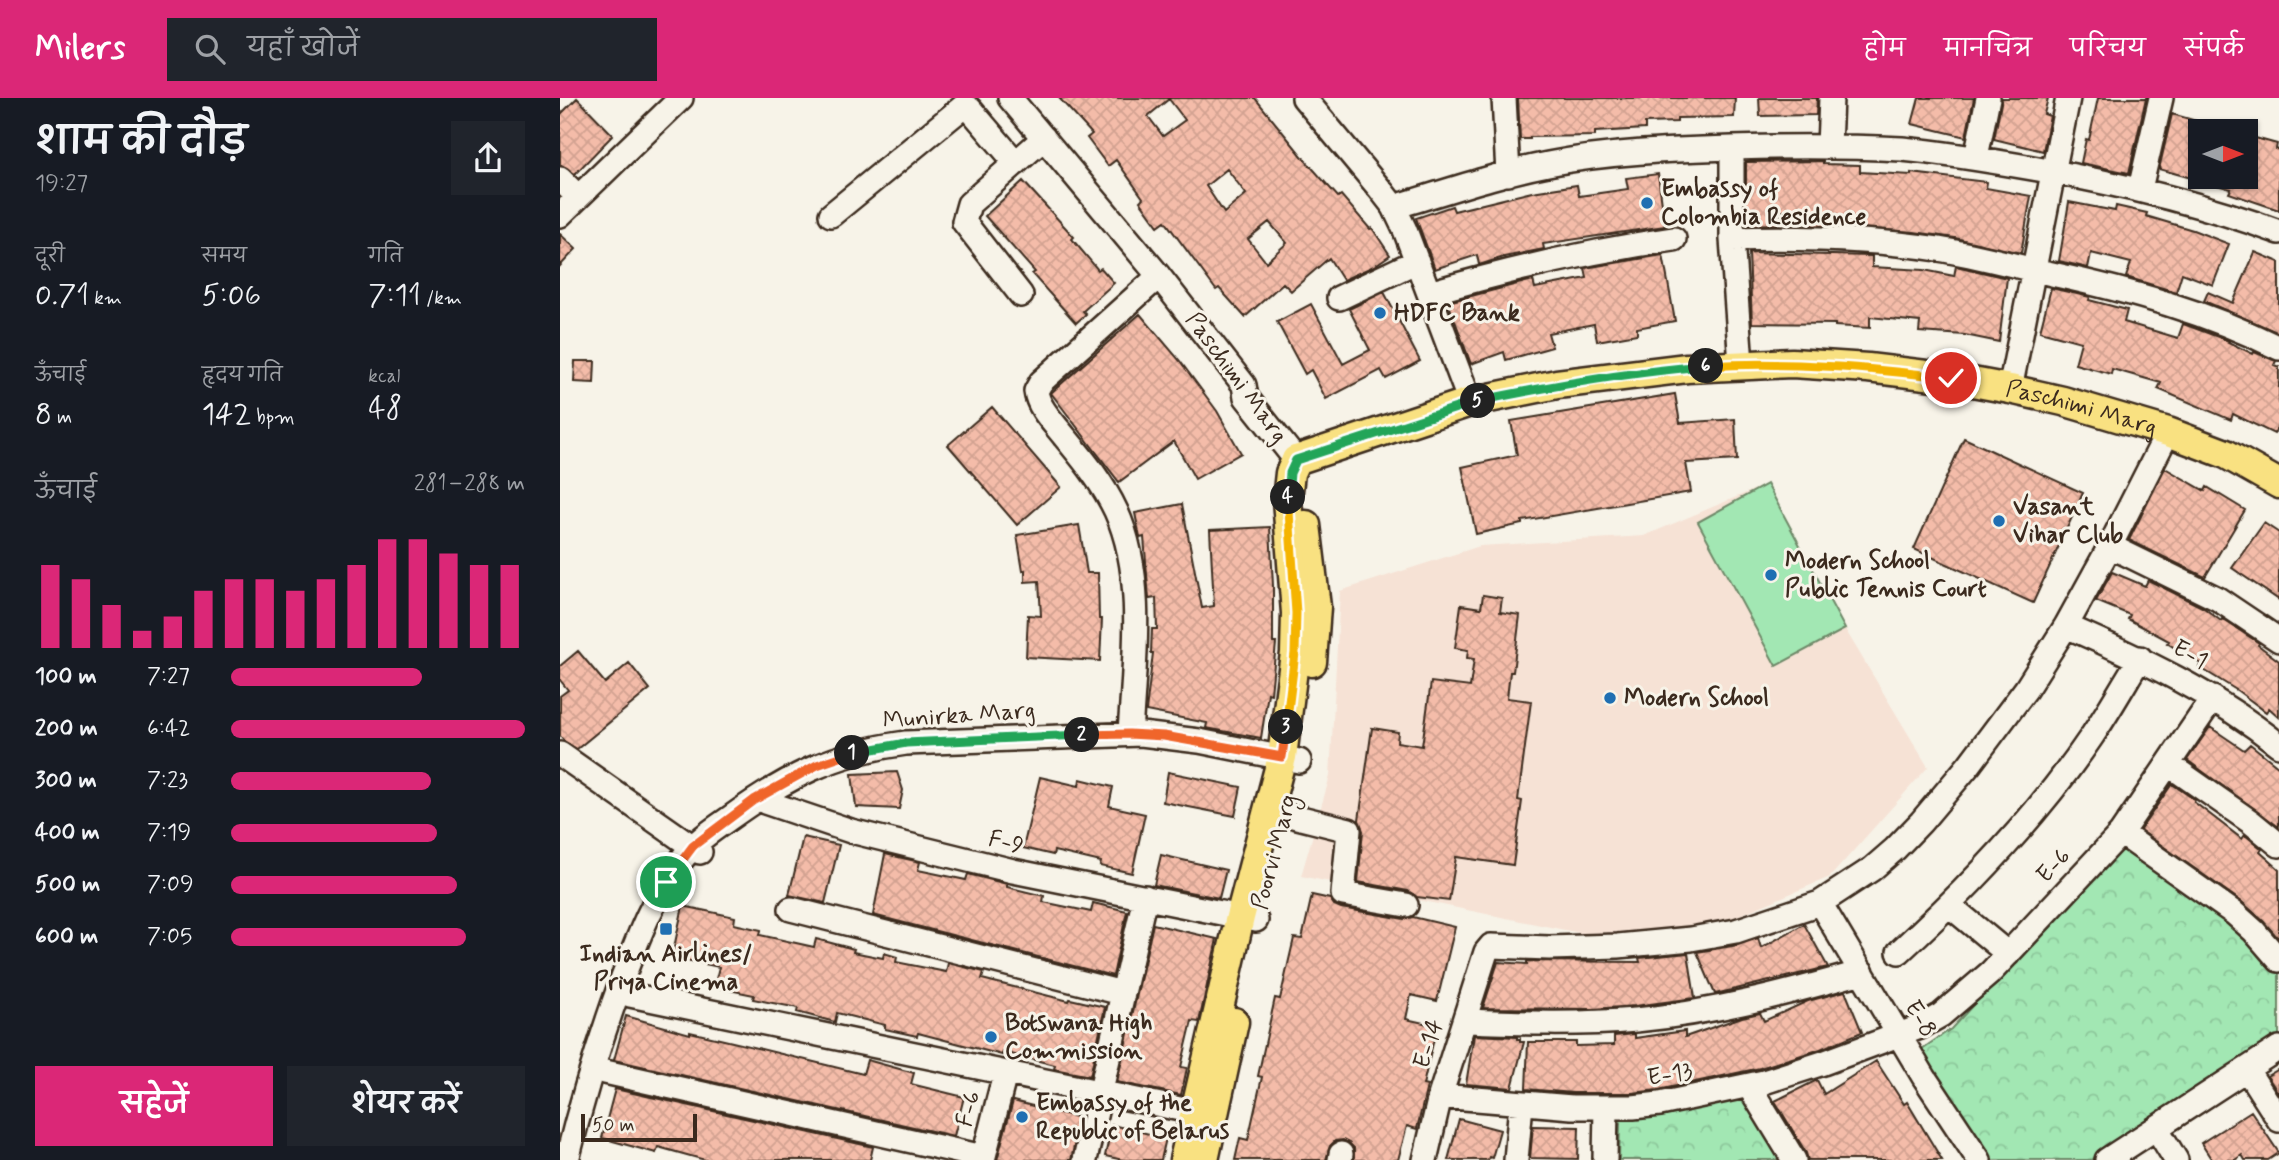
<!DOCTYPE html>
<html lang="hi">
<meta charset="utf-8">
<style>
:root{--surface:#171b24;--page:#20242c;--text:#f1f3f6;--muted:#9ea1a6;--accent:#db2777}
body{margin:0;font-family:Mynerve,"Playpen Sans Deva",sans-serif;background:var(--page);color:var(--text);height:100vh;display:flex;flex-direction:column;font-size:26px;white-space:nowrap}
*{box-sizing:border-box;margin:0}
p{font-size:23px;color:var(--muted)}
.icon{flex:none;width:38px;height:38px;fill:none;stroke:currentColor;stroke-width:2;stroke-linecap:round;stroke-linejoin:round}
.map{position:relative;flex:1;overflow:hidden}
.details{display:flex;flex-direction:column;background:var(--surface);width:560px}
.details>*{flex:none}
.needle{width:46px;rotate:90deg}
.buttons{position:absolute;left:1628px;top:21px;display:grid;gap:14px}
.buttons a{display:grid;place-items:center;width:70px;height:70px;border-radius:0px;background:var(--surface);box-shadow:0 2px 5px #0004;font-size:35px}
.scale{position:absolute;left:21px;bottom:18px;width:116px;box-sizing:border-box;padding-left:7px;border:4px solid #3b2a1e;border-top:0;font-size:19px;line-height:24px;white-space:nowrap;color:#3b2a1e;-webkit-text-stroke:5px #f7f3e8;paint-order:stroke}
.pin{position:absolute;display:grid;place-items:center;width:60px;height:60px;color:#fff;margin:-30px;border:4px solid #fff;border-radius:50%;box-shadow:0 2px 7px #0007}
.km{position:absolute;width:35px;height:35px;margin:-18px;border-radius:50%;background:#222;color:#fff;font-size:19px;line-height:35px;text-align:center}
.round{display:grid;place-items:center;flex:none;width:74px;height:74px;border-radius:0px;background:var(--page)}
.summary{display:flex;align-items:center;justify-content:space-between;height:119px;padding:0 35px}
h1{font-size:38px;font-weight:600;line-height:52px}
.stats{display:grid;grid-template-columns:repeat(3,1fr);gap:10px;height:119px;padding:7px 35px}
.stats div{display:grid;align-content:center}
.stats b{font-size:30px;font-weight:600}
.stats small{font-size:19px;font-weight:400}
.stats p{font-size:19px}
.chart{height:196px;padding:14px 35px}
.chart p{display:flex;justify-content:space-between}
.chart svg{width:100%;height:126px;margin-top:7px;stroke:var(--accent);stroke-width:6}
.cta{display:flex;gap:14px;margin-top:auto;padding:14px 35px}
.cta a{flex:1;height:80px;border-radius:0px;background:var(--accent);color:#fff;font-size:28px;font-weight:600;line-height:80px;text-align:center}
.cta a+a{background:var(--page);color:var(--text)}
ul{padding:0 35px;list-style:none;font-size:23px}
li{display:grid;grid-template-columns:112px 84px 1fr;align-items:center;height:52px}
li i{height:18px;border-radius:9px;background:var(--accent)}
header{display:flex;align-items:center;gap:42px;box-sizing:border-box;height:98px;padding:0 35px;background:var(--accent);color:#fff}
header strong{font-size:33px}
nav{display:flex;gap:38px;margin-inline-start:auto;font-size:24px}
.search{width:490px;height:63px;background:var(--page);display:flex;align-items:center;gap:18px;box-sizing:border-box;padding:0 24px;border-radius:0px;color:var(--muted);font-size:26px}
main{display:flex;flex:1;min-height:0}
.map>svg:first-child{display:block}
.built{fill:#f6e2d5}
.grass{fill:#a2e7b3;stroke:#6e8868;stroke-width:2}
.forest{fill:url(#forest-crowns);stroke:#6e8868;stroke-width:2}
.building{fill:url(#building-cross-hatch);stroke:#3b2a1e;stroke-width:2;fill-rule:evenodd}
.lines{fill:none;stroke-linecap:round;stroke-linejoin:round}
.minor-casing{stroke:#3b2a1e;stroke-width:28}
.major-casing{stroke:#3b2a1e;stroke-width:33}
.minor{stroke:#f7f3e8;stroke-width:23}
.major{stroke:#f9e181;stroke-width:28}
.split-1-casing{stroke:#fff;stroke-width:14}
.split-2-casing{stroke:#fff;stroke-width:14}
.split-3-casing{stroke:#fff;stroke-width:14}
.split-4-casing{stroke:#fff;stroke-width:14}
.split-5-casing{stroke:#fff;stroke-width:14}
.split-6-casing{stroke:#fff;stroke-width:14}
.split-7-casing{stroke:#fff;stroke-width:14}
.split-1{stroke:#f0652b;stroke-width:9}
.split-2{stroke:#22a559;stroke-width:9}
.split-3{stroke:#f0652b;stroke-width:9}
.split-4{stroke:#f5b400;stroke-width:9}
.split-5{stroke:#22a559;stroke-width:9}
.split-6{stroke:#22a559;stroke-width:9}
.split-7{stroke:#f5b400;stroke-width:9}
.poi-dot{fill:#1f6fb2;stroke:#f7f3e8;stroke-width:2.5}
.labels{text-anchor:middle;dominant-baseline:central;stroke-width:6;stroke-linejoin:round;paint-order:stroke}
.poi-label{font-size:24px;font-weight:bold;fill:#3b2a1e;stroke:#f7f3e8;text-anchor:start}
.street-label{font-size:24px;fill:#3b2a1e;stroke:#f7f3e8}
</style>
<header>
<strong>Milers</strong>
<div class="search"><svg class="icon" aria-label="search" viewBox="0 0 24 24"><circle cx="10" cy="10" r="6"/><path d="M15 15l6 6"/></svg>यहाँ खोजें</div>
<nav><a>होम</a><a>मानचित्र</a><a>परिचय</a><a>संपर्क</a></nav>
</header>
<main>
<section class="details">
<div class="summary"><div><h1>शाम की दौड़</h1><p>19:27</p></div><a class="round"><svg class="icon" aria-label="share" viewBox="0 0 24 24"><path d="M12 15V3M7 8l5-5 5 5M5 13v7h14v-7"/></svg></a></div>
<div class="stats">
<div><p>दूरी</p><b>0.71<small> km</small></b></div>
<div><p>समय</p><b>5:06</b></div>
<div><p>गति</p><b>7:11<small> /km</small></b></div>
</div>
<div class="stats">
<div><p>ऊँचाई</p><b>8<small> m</small></b></div>
<div><p>हृदय गति</p><b>142<small> bpm</small></b></div>
<div><p>kcal</p><b>48</b></div>
</div>
<div class="chart"><p><span>ऊँचाई</span>281–288 m</p>
<svg viewBox="0 0 160 44" preserveAspectRatio="none"><path d="M5 44V15M15 44V20M25 44V29M35 44V38M45 44V33M55 44V24M65 44V20M75 44V20M85 44V24M95 44V20M105 44V15M115 44V6M125 44V6M135 44V11M145 44V15M155 44V15"/></svg>
</div>
<ul>
<li><b>100 m</b>7:27<i style="width:65%"></i></li>
<li><b>200 m</b>6:42<i style="width:100%"></i></li>
<li><b>300 m</b>7:23<i style="width:68%"></i></li>
<li><b>400 m</b>7:19<i style="width:70%"></i></li>
<li><b>500 m</b>7:09<i style="width:77%"></i></li>
<li><b>600 m</b>7:05<i style="width:80%"></i></li>
</ul>
<div class="cta"><a>सहेजें</a><a>शेयर करें</a></div>
</section>
<div class="map">
<svg width="1719" height="1062" viewBox="0 0 1719 1062">
<defs>
<pattern id="forest-crowns" width="20" height="18" patternUnits="userSpaceOnUse" patternTransform="scale(1.75)"><rect width="20" height="18" fill="#a2e7b3"/><path d="M2 6a3 3 0 1 1 6 0M12 15a3 3 0 1 1 6 0" fill="none" stroke="#8cc69a"/></pattern>
<pattern id="building-cross-hatch" width="8" height="8" patternUnits="userSpaceOnUse" patternTransform="scale(1.75)"><rect width="8" height="8" fill="#f4bca9"/><path d="M0 0l8 8M0 8l8-8" fill="none" stroke="#d2a291"/></pattern>
</defs>
<rect width="100%" height="100%" fill="#f7f3e8"/>
<filter id="ink" filterUnits="userSpaceOnUse"><feTurbulence type="fractalNoise" baseFrequency=".0143" numOctaves="2"/><feDisplacementMap in="SourceGraphic" scale="14" xChannelSelector="R" yChannelSelector="G"/><feConvolveMatrix kernelMatrix="1 2 1 2 8 2 1 2 1" color-interpolation-filters="sRGB"/></filter>
<g filter="url(#ink)">
<!-- built -->
<path class="built" d="M1207 386 1285 531 1368 669 1270 779 1149 830 1059 843 741 778 770 678 780 493 920 448 1084 438Z"/>
<!-- grass -->
<path class="grass" d="M1207 386 1285 531 1216 568 1138 424Z"/>
<!-- forest -->
<path class="forest" d="M1564 743C1599 769 1707 838 1719 876 1719 886 1719 927 1719 941L1532 1062H1428L1359 953 1391 931Z
M1190 994 1231 1062H1059L1060 1025 1062 1014Z"/>
<!-- building -->
<path class="building" d="M17 0 53 37 15 76 0 66V17Z
M499 0H695L746 63 778 99 781 97 810 131 812 130 830 157 814 168 783 182 769 160 731 193 723 185 685 219 659 190 656 192 605 123 598 128 580 103 583 100 556 62 548 68 527 40 532 36ZM609 1 625 22 603 38 588 18ZM667 71 686 96 664 115 646 88ZM709 124 727 145 706 164 688 141Z
M958 0H1175L1174 19 1117 20V24L1085 25V31L1035 34V38L970 39V41H960Z
M1199 0H1257L1256 17 1200 18Z
M1359 0H1414L1406 39 1352 26Z
M1442 0H1488L1484 16 1490 18 1483 53 1434 41Z
M1538 0H1586L1569 75 1521 65 1526 41 1529 42Z
M1612 16 1640 24V79H1685V47L1688 38 1717 46 1716 51 1719 52V112L1669 95 1671 91 1599 71Z
M1263 63V66L1300 67V74L1351 77V75L1427 84 1426 90 1471 98 1461 155 1395 140 1354 134 1249 127V113H1220V126L1186 127V64Z
M1098 76 1105 128 983 146 984 151 944 159 919 167 917 157 875 171 856 120 892 108 894 113 972 94 1017 87 1019 98 1068 91 1066 80Z
M463 83 514 139 512 141 538 172 541 170 554 185 523 213 526 216 516 225 472 176 475 174 425 118Z
M1509 104 1555 113 1556 108 1587 115 1586 118 1633 132 1669 146 1653 187 1622 175 1616 194 1566 179 1571 165 1531 155 1528 170 1499 163Z
M0 136 16 151 0 168Z
M1695 154 1719 164V235L1644 203 1648 194 1673 205Z
M1189 155 1312 158V169L1364 172 1394 178 1396 168 1447 180 1439 244 1405 237 1359 234 1360 224 1310 219V230L1275 228V226L1192 225Z
M1103 157 1115 223 1077 230V236L1037 243 1034 226 988 235 992 249 946 262 944 254 911 266 888 204 973 182 975 190 1027 180 1025 170Z
M1491 190 1530 199 1529 202 1567 212 1564 224 1618 240 1623 226 1626 227 1669 243 1668 244 1693 256 1694 254 1716 263 1714 267 1719 269V326L1714 336 1673 316 1671 322 1598 291 1601 285 1552 271 1551 276 1515 266 1521 244 1480 233Z
M824 194 860 263 826 281 821 272 766 301 751 272 745 276 717 224 751 206 783 266 810 252 789 211Z
M580 216 620 263 657 313 681 355 635 381 614 343 559 384 491 295Z
M15 263H35L34 285 14 284Z
M1115 296 1120 325 1175 321 1177 362 1126 365 1131 394 962 423V426L916 436 902 369 957 357 951 323Z
M432 309 501 389 457 427 388 347Z
M1404 340 1523 395 1473 505 1354 451Z
M1605 370 1645 393 1647 389 1685 412 1645 479 1569 442Z
M622 406 642 510 654 508 650 432 710 429 713 488V545H716L711 596 708 595 701 640 646 630 647 625 586 613 593 555H591L592 531H597L596 500 589 501 584 439 580 440 575 415Z
M1704 425 1719 435V502L1672 470Z
M519 427 527 475H538L539 521H542L540 563 466 559 468 517 481 518 479 483 465 484V472L463 473 457 437Z
M1552 474 1585 488 1588 482 1644 510 1661 523 1662 521 1699 545 1698 547 1719 563V619L1709 610 1706 614 1678 593 1639 569 1641 566 1607 545 1609 543 1568 521 1570 517 1536 503Z
M923 497 942 500 940 514 960 517 953 574H950L947 600 971 603 958 702 962 703 953 767 896 759 889 803 857 799 848 793 798 784 803 733 799 722 812 630 838 634 837 644 862 648 871 584 910 589 914 561 907 560 908 552 895 550 901 507 921 510Z
M18 553 45 585 69 565 90 591 17 651 4 643 0 638V598L8 592 0 582V568Z
M1650 629 1684 652 1690 646 1719 669V729L1627 662Z
M337 674 343 692 339 711 296 709 292 676Z
M608 674 681 689 675 718 603 704Z
M480 679 519 688 520 681 553 689 549 708 585 716 572 775 540 768 541 764 494 753 493 757 463 750Z
M1612 686 1635 702 1634 704 1682 741 1685 737 1702 751 1700 754 1719 771V841L1703 823 1682 804 1580 732Z
M243 739 279 747 265 805 229 797Z
M325 756 360 764 358 772 406 782 408 776 447 786V789L484 798 483 804 531 814 533 805 567 813 553 878 313 817Z
M601 757 666 772 659 800 594 787Z
M752 797 770 801 774 807 781 810 844 821 853 819 895 829 877 903 851 897 846 921 877 928 863 987 867 988 857 1031 847 1028 838 1062H794V1050L789 1045 783 1042 775 1043 770 1048 766 1062H675L680 1040 688 1042 702 979 698 978 715 900 720 901 734 840 742 841Z
M123 808 175 819 174 826 201 832 200 837 254 849 256 841 294 851 293 854 323 860 324 855 337 859 336 864 386 874 388 865 424 874 422 881 509 903 510 901 545 909 530 978 494 971 495 967 443 954 442 957 358 935 357 938 325 931V927L277 915 275 924 237 914 238 910 193 901 194 897 154 889 159 869 112 859Z
M593 826 657 841 639 924 632 923 621 969 627 970 621 997 557 984Z
M1244 826 1268 869 1155 896 1137 854 1178 847 1198 840 1201 850Z
M1128 855 1135 900 1075 908 1033 911 923 910 938 864 967 866V863L1080 864 1079 860Z
M1285 893 1302 934 1258 952 1200 970 1098 992 1072 995H1013L966 991 968 944H1016V948L1054 947V938L1075 936V940L1125 933V939L1182 919 1200 915 1204 923 1248 903Z
M66 918 130 936V934L181 946 303 976 307 962 354 975 351 986 404 999 394 1038 54 962Z
M914 937 957 939V941H960V944H964L952 990 906 986Z
M1316 963 1344 1006 1347 1004 1382 1062H1248L1246 1055 1215 1003 1257 982 1264 996Z
M1719 971V996L1707 978Z
M55 991 313 1049 310 1062H145L98 1049 96 1055 42 1040Z
M453 1003 520 1020 511 1062H437Z
M1691 1013 1719 1055 1708 1062H1685L1682 1057 1675 1062H1652L1641 1045Z
M899 1021 940 1032 932 1060 929 1059 928 1062H888Z
M552 1027 606 1040 601 1062H563L545 1058Z
M973 1028 1019 1029 1018 1061 970 1060Z"/>
<g class="lines">
<defs>
<path id="minor" d="M450 0 599 178 684 287 686 299 736 362
M744 0 820 91 834 109 845 132 910 304
M944 0 948 76
M1269 48 1271 0
M1172 50V141L1181 266
M1416 59 1428 0
M0 81 18 99
M1580 91 1601 0
M834 109C885 94 936 76 988 66 1048 54 1110 52 1172 50 1229 48 1285 48 1342 51 1388 55 1433 63 1478 71 1560 86 1641 105 1719 134
M0 117 121 0
M271 117 404 8 410 11 456 65
M1172 141C1241 139 1310 141 1378 151 1417 157 1455 168 1492 176 1570 193 1647 214 1719 250
M869 195C952 171 1029 153 1114 141
M461 197 404 124 409 106 484 40
M779 200 857 163
M1450 291 1508 0
M1550 448 1658 501 1719 542
M1506 528C1582 561 1654 595 1719 647
M570 636C574 566 586 478 556 413 543 385 523 361 504 338 494 325 478 310 476 293L481 284 599 178
M0 656 140 754
M1608 666 1691 724 1719 747
M205 704 291 733 453 773 696 822
M725 716 789 732 783 796 846 807
M1561 735 1674 815 1694 833 1719 862
M1260 805 1364 979 1419 1062
M1389 807 1448 856
M231 811 562 895
M1339 854C1410 789 1478 718 1532 638 1549 613 1564 586 1580 560
M70 897 649 1017
M904 923C961 925 1019 927 1076 922 1152 915 1228 895 1302 874
M1687 972 1719 1022
M45 974 423 1059
M1189 988 1234 1062
M880 998 1012 1009H1073L1100 1006 1204 984 1263 965 1360 929 1381 917 1430 875 1561 735 1653 600
M1597 1031 1616 1062
M7 1062C22 1000 41 939 63 879 79 837 95 795 123 760 135 744 151 733 167 722 226 679 273 655 346 645L581 636 639 643 739 663
M423 1062 445 976
M525 1062 585 799
M780 1062 781 1056
M865 1062 880 998 926 854 931 848 989 850 1058 848 1131 841 1176 833 1260 805 1312 771 1335 751 1361 724 1409 667 1466 591 1506 528 1550 448 1608 334
M956 1062 961 1006
M1045 1062 1046 1010
M1547 1062 1719 950"/>
<g id="major">
<path id="s1" d="M736 362 910 304 997 286 1127 270 1232 265 1308 270 1391 280 1450 291 1503 303 1608 334 1666 356 1719 386"/>
<path d="M746 427 756 509 752 564"/>
<path d="M624 1062 680 819 722 659 735 555 736 515 727 402 730 375 736 362"/>
<path d="M644 1062 674 924"/>
</g>
</defs>
<!-- minor casing -->
<use href="#minor" class="minor-casing"/>
<!-- major casing -->
<use href="#major" class="major-casing"/>
<!-- minor -->
<use href="#minor" class="minor"/>
<!-- major -->
<use href="#major" class="major"/>
</g>
</g>
<g class="lines" filter="url(#ink)">
<defs>
<path id="split-1" d="M106 784 133 748 194 702 257 667 292 655"/>
<path id="split-2" d="M292 655 346 645 522 637"/>
<path id="split-3" d="M522 637 569 636 604 638 722 659 726 629"/>
<path id="split-4" d="M726 629 735 555 736 515 728 399"/>
<path id="split-5" d="M728 399 730 375 736 362 918 303"/>
<path id="split-6" d="M918 303C994 287 1069 274 1146 268"/>
<path id="split-7" d="M1146 268C1229 263 1309 270 1391 280"/>
</defs>
<!-- split-1 casing -->
<use href="#split-1" class="split-1-casing"/>
<!-- split-2 casing -->
<use href="#split-2" class="split-2-casing"/>
<!-- split-3 casing -->
<use href="#split-3" class="split-3-casing"/>
<!-- split-4 casing -->
<use href="#split-4" class="split-4-casing"/>
<!-- split-5 casing -->
<use href="#split-5" class="split-5-casing"/>
<!-- split-6 casing -->
<use href="#split-6" class="split-6-casing"/>
<!-- split-7 casing -->
<use href="#split-7" class="split-7-casing"/>
<!-- split-1 -->
<use href="#split-1" class="split-1"/>
<!-- split-2 -->
<use href="#split-2" class="split-2"/>
<!-- split-3 -->
<use href="#split-3" class="split-3"/>
<!-- split-4 -->
<use href="#split-4" class="split-4"/>
<!-- split-5 -->
<use href="#split-5" class="split-5"/>
<!-- split-6 -->
<use href="#split-6" class="split-6"/>
<!-- split-7 -->
<use href="#split-7" class="split-7"/>
</g>
<!-- markers -->
<g class="poi-dot">
<circle cx="1087" cy="105" r="7"/>
<circle cx="820" cy="215" r="7"/>
<circle cx="1439" cy="423" r="7"/>
<circle cx="1211" cy="477" r="7"/>
<circle cx="1050" cy="600" r="7"/>
<rect x="99" y="824" width="14" height="14" rx="3.5"/>
<circle cx="431" cy="939" r="7"/>
<circle cx="462" cy="1019" r="7"/>
</g>
<g class="labels">
<!-- poi labels -->
<g class="poi-label">
<text x="1101" y="91">Embassy of<tspan x="1101" dy="28">Colombia Residence</tspan></text>
<text x="834" y="215">HDFC Bank</text>
<text x="1453" y="409">Vasant<tspan x="1453" dy="28">Vihar Club</tspan></text>
<text x="1225" y="463">Modern School<tspan x="1225" dy="28">Public Tennis Court</tspan></text>
<text x="1064" y="600">Modern School</text>
<text x="106" y="856" text-anchor="middle">Indian Airlines/<tspan x="106" dy="28">Priya Cinema</tspan></text>
<text x="445" y="925">Botswana High<tspan x="445" dy="28">Commission</tspan></text>
<text x="476" y="1005">Embassy of the<tspan x="476" dy="28">Republic of Belarus</tspan></text>
</g>
<!-- street labels -->
<g class="street-label">
<text transform="translate(676 280) rotate(54)">Paschimi Marg</text>
<text stroke="none"><textPath href="#s1" startOffset="802">Paschimi Marg</textPath></text>
<text transform="translate(1630 557) rotate(29)">E-1</text>
<text transform="translate(399 618) rotate(-4)">Munirka Marg</text>
<text transform="translate(446 745) rotate(14)">F-9</text>
<text transform="translate(715 754) rotate(-75)">Poorvi Marg</text>
<text transform="translate(1494 768) rotate(-47)">E-6</text>
<text transform="translate(1360 921) rotate(59)">E-8</text>
<text transform="translate(869 946) rotate(-72)">E-14</text>
<text transform="translate(1110 977) rotate(-10)">E-13</text>
<text transform="translate(409 1011) rotate(-75)">F-6</text>
</g>
</g>
</svg>
<div class="buttons">
<a><svg class="needle" viewBox="-14 -14 28 28"><path d="M0-13l5 13h-10z" fill="#e53935"/><path d="M0 13l5-13h-10z" fill="#9ea1a6"/></svg></a>
</div>
<div class="scale">50 m</div>
<div class="pin" style="left:106px;top:784px;background:#1e9e55"><svg class="icon" aria-label="arrive" viewBox="0 0 24 24"><path d="M6 21V4h12l-3 4 3 4H6"/></svg></div>
<div class="pin" style="left:1391px;top:280px;background:#d93025"><svg class="icon" aria-label="check" viewBox="0 0 24 24"><path d="M5 12l5 5 9-10"/></svg></div>
<b class="km" style="left:292px;top:655px">1</b>
<b class="km" style="left:522px;top:637px">2</b>
<b class="km" style="left:726px;top:629px">3</b>
<b class="km" style="left:728px;top:399px">4</b>
<b class="km" style="left:918px;top:303px">5</b>
<b class="km" style="left:1146px;top:268px">6</b>
</div>
</main>
